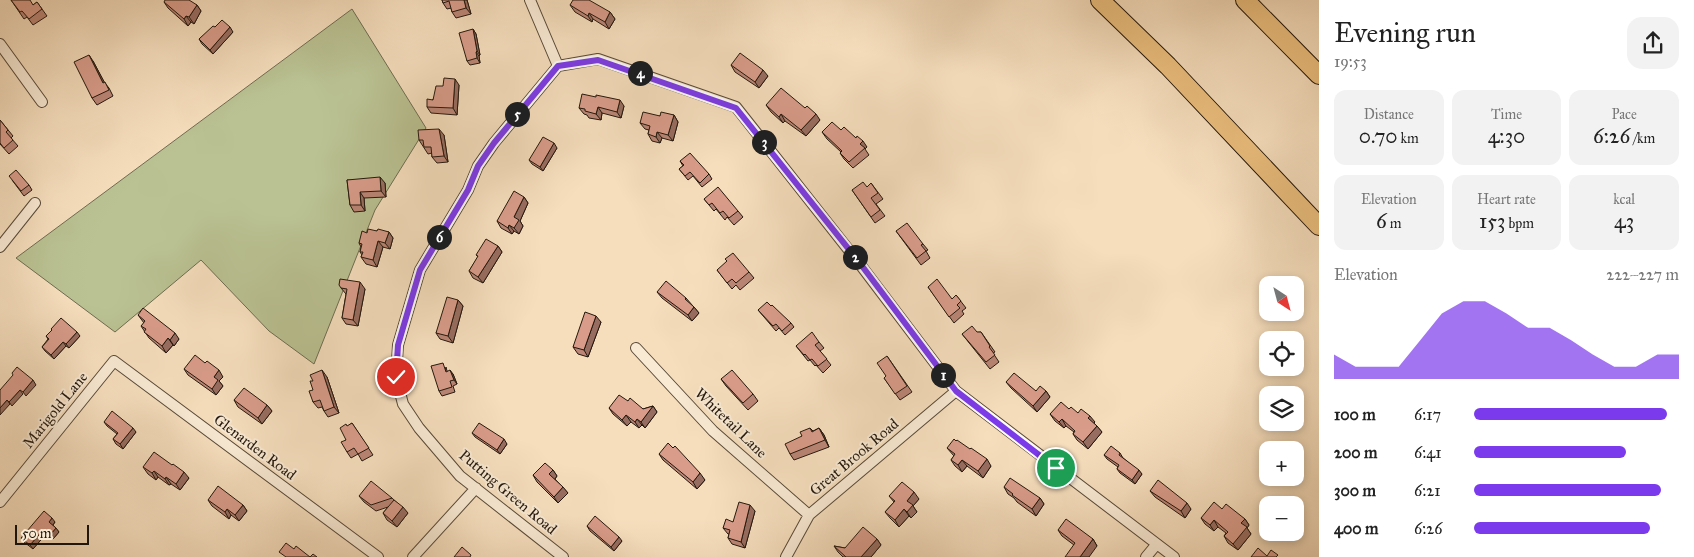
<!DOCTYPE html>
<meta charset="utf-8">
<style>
:root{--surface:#fff;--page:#f2f2f2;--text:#222;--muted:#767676;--accent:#7c3aed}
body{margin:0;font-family:"IM FELL Great Primer",serif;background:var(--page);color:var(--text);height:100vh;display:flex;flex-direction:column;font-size:19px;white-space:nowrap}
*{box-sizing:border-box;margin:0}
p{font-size:16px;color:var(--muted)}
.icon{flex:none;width:28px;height:28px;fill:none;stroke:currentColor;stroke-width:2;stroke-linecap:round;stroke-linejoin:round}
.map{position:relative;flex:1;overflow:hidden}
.panel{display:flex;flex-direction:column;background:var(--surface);width:375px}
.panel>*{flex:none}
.needle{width:32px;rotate:144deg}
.buttons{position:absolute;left:1259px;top:276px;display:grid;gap:10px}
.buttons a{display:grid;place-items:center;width:45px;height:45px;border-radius:10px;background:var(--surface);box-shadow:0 2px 8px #0003;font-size:25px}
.scale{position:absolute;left:15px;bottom:12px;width:74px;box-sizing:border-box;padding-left:5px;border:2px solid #23170c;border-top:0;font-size:14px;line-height:18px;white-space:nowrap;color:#23170c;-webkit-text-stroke:4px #f9ead4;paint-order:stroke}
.pin{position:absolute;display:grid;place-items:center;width:42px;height:42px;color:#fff;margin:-21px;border:2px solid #fff;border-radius:50%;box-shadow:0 1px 5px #0007}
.km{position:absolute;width:25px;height:25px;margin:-12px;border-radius:50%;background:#222;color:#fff;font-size:14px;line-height:25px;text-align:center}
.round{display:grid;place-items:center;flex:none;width:52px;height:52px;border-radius:15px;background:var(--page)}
.headline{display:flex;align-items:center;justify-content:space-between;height:85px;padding:0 15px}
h1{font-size:28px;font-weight:600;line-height:38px}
.metrics{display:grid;grid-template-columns:repeat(3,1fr);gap:8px;height:85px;padding:5px 15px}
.metrics div{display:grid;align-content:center;border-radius:12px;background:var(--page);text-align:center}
.metrics b{font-size:21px;font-weight:600}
.metrics small{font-size:14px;font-weight:400}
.metrics p{font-size:14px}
.chart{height:140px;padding:10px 15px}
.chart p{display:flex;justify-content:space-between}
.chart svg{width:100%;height:90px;margin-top:5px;fill:var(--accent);opacity:.7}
ul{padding:0 15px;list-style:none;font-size:16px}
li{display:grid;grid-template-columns:80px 60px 1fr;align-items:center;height:38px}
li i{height:12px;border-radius:6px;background:var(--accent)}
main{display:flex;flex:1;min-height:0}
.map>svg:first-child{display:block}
.green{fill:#bac293;stroke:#6e6c50}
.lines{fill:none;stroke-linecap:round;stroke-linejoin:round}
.minor-casing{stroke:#584938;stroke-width:12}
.motorway-casing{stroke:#23170c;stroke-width:20}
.minor{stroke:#f9ead4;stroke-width:10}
.motorway{stroke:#ebbf7e;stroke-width:18}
.wall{fill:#bb8677;stroke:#23170c}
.shaded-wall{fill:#986d61;stroke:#23170c}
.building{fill:#d99c8a;stroke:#23170c}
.route-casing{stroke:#fff;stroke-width:10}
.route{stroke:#7c3aed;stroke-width:6}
.labels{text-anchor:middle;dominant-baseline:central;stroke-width:4;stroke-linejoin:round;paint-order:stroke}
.street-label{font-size:15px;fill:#23170c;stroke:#f9ead4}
</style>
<main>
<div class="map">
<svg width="1319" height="557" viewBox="0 0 1319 557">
<rect width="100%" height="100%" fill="#f6debd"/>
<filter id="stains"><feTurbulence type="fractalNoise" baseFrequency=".004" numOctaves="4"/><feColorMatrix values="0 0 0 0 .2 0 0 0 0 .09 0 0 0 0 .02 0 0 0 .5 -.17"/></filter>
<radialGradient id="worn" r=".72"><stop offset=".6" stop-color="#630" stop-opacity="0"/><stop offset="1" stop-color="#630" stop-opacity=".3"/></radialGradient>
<!-- green -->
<path class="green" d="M352 9 426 128 375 210 314 364 269 331 201 260 115 332 16 258Z"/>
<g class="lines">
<defs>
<path id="minor" d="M530 0 558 66
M0 44 42 102
M0 247 35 203
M636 348 713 431 809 515
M0 502 114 361 378 557
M413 557 476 488
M563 557 460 476 419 428 403 404 396 377 398 345 420 270 468 190 478 166 494 143 558 66 598 59 736 107 859 263 956 391 1174 557
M786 557 809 515 956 391
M1146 557 1156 545"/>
<path id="motorway" d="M1100 0 1168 66 1319 226
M1245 0 1319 75"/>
</defs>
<!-- minor casing -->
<use href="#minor" class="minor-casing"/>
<!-- motorway casing -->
<use href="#motorway" class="motorway-casing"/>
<!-- minor -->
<use href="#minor" class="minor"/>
<!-- motorway -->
<use href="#motorway" class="motorway"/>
</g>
<!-- wall -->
<path class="wall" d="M11 0 33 5 37 2 47 16 33 25 27 17 24 19Z
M442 0H467L471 14 456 18 452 12 451 8 447 9 443 3Z
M164 2 197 5 201 11 194 24 191 22 188 26 168 8Z
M570 5 610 12 615 19 609 29 593 19 592 22 575 12Z
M215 27 233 32 213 54 202 44 199 39Z
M473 29 476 34 480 55 479 56 480 63 470 65 467 61Z
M93 61 104 82 109 88 113 96 97 105 92 98Z
M731 65 768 76 759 88 735 72Z
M459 85 457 115 431 113 427 107 443 86Z
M766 105 805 108 820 120 806 136 785 121 783 123 771 112Z
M624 106 621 118 602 113 601 120 589 118 587 115 584 114 579 108Z
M674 115 678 122 673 141 662 138 660 143 652 141 648 134 649 130 645 129 640 123 660 116Z
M0 120 13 136 11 138 18 146 9 154 0 144Z
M841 130 856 138 867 147 865 149 869 155 853 168 844 159 840 153 841 152 827 139 822 132Z
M444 135 448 162 437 163 432 157V153L428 154 419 140Z
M557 148 543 171 532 164 529 160Z
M680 161 709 174 712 179 702 187 693 176 688 180 679 169 683 166Z
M12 180 29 185 32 190 24 196Z
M347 180 385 183 386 197 364 198 365 211 354 212 350 205Z
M871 183 883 199 876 204 885 216 875 223 852 190 867 187Z
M524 197 528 203 520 221 523 226 519 234 514 231 512 234 501 228 497 221Z
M704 199 738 211 743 217 734 225 727 217 725 220 716 209 714 211Z
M377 231 389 232 393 238 390 249 383 247 377 267 366 264 361 257 362 255 360 252 361 247 359 243 367 233Z
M896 231 923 244 928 250 926 251 930 258 921 265Z
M498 246 502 252 483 283 473 278 469 271 478 257 476 255Z
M717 270 749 272 754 278 740 290 736 285 732 289Z
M928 287 952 299 956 295 966 308 962 311 964 314 954 323Z
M341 288 365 289 358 326 346 324 342 318 346 294Z
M657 292 686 298 699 313 692 321 662 298Z
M458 300 463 306 453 343 440 339 436 333Z
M771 306 791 323 794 327 785 335 779 328 776 331 758 310Z
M138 315 179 339 174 346 173 345 166 353 149 338 141 326 144 323Z
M601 322 588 357 578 354 573 347Z
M981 332 995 352 993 353 999 362 990 369 962 334Z
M46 336H80L69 348 66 346 54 359 45 351 42 347 48 339Z
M819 342 824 348 820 351 831 365 823 373 816 365 815 366 810 360 808 361 796 346Z
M887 356 912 392 900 400 884 378 886 376Z
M446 367 447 371 453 374 457 384 453 386 455 392 442 396 439 391Z
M184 369 223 377 219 381 223 386 216 395 188 375Z
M327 377 339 413 328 417 324 411 322 407 318 408 313 402V390Z
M721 379 753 394 758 401 748 410 726 386Z
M1006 382 1036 391H1046L1050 397 1037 412 1011 388Z
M234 400 267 405 272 411 262 424 238 407Z
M628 401 643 409 653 406 657 412 645 428 642 425 639 428 631 422 627 426 613 414 609 408Z
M1069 409 1095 422 1094 423 1102 432 1088 449 1077 440 1073 434 1074 432 1066 426 1064 428 1055 421 1050 414Z
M104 422 136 432 123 449 116 444 113 439 117 434 107 426Z
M352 423 373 455 362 461 358 454 351 458 347 452 346 440 348 426Z
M810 428 813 431 819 428 824 435 829 447 794 460 790 454 802 436Z
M472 433 507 444 500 454 475 437Z
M673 448 705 480 697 489 663 460 659 454Z
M947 448 991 466 983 478 967 466 962 472 955 466 951 460 954 456Z
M1120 453 1123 458 1142 474 1135 484 1120 473 1117 469 1118 467 1107 459 1104 455Z
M143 467 189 478 180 490 171 484 169 485 158 477 156 480 148 474Z
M553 470 557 476 555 479 568 493 558 503 537 482 533 475Z
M1004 487 1040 498 1044 504 1036 516 1017 502 1014 498 1008 494Z
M1150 491 1191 509 1185 518 1155 497Z
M359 496 392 498 408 513 397 527 387 520 383 513 388 507 376 511 364 502Z
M889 496 919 499 913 506 917 512 911 518 909 516 899 527 890 518 885 512 894 502Z
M208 500 243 505 247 511 239 521 231 515 229 519 212 506Z
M1222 509 1245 519 1249 525 1247 528 1251 534 1238 550 1228 543 1224 536 1226 533 1218 527 1214 531 1205 524 1201 518Z
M755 511 745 548 732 544 728 538 729 534H728L723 528 733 522Z
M55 522 53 525 59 532 53 539 46 534 33 549 24 542 21 538Z
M587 526 622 541 614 551 590 531Z
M1058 530 1093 539 1097 546 1074 545 1062 536Z
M877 539 881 545 871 557H843L838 552 834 546 845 548Z"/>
<!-- shaded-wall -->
<path class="shaded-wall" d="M464 0H467L471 14 466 8Z
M197 5 201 11 194 24 189 17Z
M610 12 615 19 609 29 605 22Z
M589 13 593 19 592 22 588 16Z
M186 16 191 22 188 26 184 19Z
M230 27 233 32 213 54 210 50Z
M473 29 476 34 480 55 477 51Z
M476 52 479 56 480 63 477 58Z
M89 55 93 61 108 89 103 83Z
M763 70 768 76 759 88 755 82Z
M455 79 459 85 457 115 453 108Z
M620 100 624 106 621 118 617 112Z
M598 107 602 113 601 120 596 114Z
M781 114 785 121 783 123 779 117Z
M816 114 820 120 806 136 801 130Z
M674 115 678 122 673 141 668 135Z
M439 129 444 135 448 162 444 156Z
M657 132 662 138 660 143 656 137Z
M863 141 867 147 865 149 860 144Z
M554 143 557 148 543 171 540 167Z
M380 177 385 183 386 197 381 191Z
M360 192 364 198 365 211 361 205Z
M524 197 528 203 520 221 523 226 519 234 514 228V217Z
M509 225 514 231 512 234 508 228Z
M389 232 393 238 390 249 385 243Z
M378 241 383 247 377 267 373 260Z
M498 246 502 252 483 283 478 277Z
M360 282 365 289 358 326 353 320Z
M458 300 463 306 453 343 448 336Z
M694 307 699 313 692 321 688 315Z
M596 316 601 322 588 357 584 350Z
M77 332 80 336 69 348 66 344Z
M175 333 179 339 174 346 170 340Z
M168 338 173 345 166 353 162 346Z
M63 342 66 346 54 359 51 355Z
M219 370 223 377 219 381 223 386 216 395 212 389 214 377Z
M322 370 327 377 339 413 334 407Z
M450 370 453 374 457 384 454 380Z
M33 380 36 385 26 396 23 392Z
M20 390 23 394 12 406 9 402Z
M1046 391 1050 397 1037 412 1033 406Z
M7 400 10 404 0 415V408Z
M267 405 272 411 262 424 258 418Z
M653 406 657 412 645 428 641 422Z
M626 415 631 422 627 426 622 420Z
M1090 416 1095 422 1093 424 1088 418Z
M637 419 642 425 639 428 635 422Z
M1062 419 1066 426 1064 428 1059 422Z
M1097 426 1102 432 1088 449 1083 442Z
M133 428 136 432 123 449 120 444Z
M819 428 824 435 829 447 825 440Z
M504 439 507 444 500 454 497 450Z
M987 459 991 466 983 478 978 471Z
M962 460 967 466 962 472 958 465Z
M553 470 557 476 554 480 549 474Z
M1139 470 1142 474 1135 484 1132 480Z
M154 471 158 477 156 480 152 473Z
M184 472 189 478 180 490 176 484Z
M700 473 705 480 697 489 693 482Z
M166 477 171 484 169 485 165 479Z
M563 487 568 493 558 503 554 497Z
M914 492 919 499 913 506 917 512 911 518 907 512V501Z
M1040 498 1044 504 1036 516 1032 509Z
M1187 503 1191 509 1185 518 1181 511Z
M243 505 247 511 239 521 235 515Z
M750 505 755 511 745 548 741 542Z
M403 507 408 513 397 527 392 521Z
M227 509 231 515 229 519 225 512Z
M904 509 909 516 899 527 895 520Z
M52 518 55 522 52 526 49 522Z
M1245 519 1249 525 1247 528 1251 534 1238 550 1233 544 1241 523Z
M1214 520 1218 527 1214 531 1210 525Z
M56 528 59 532 53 539 50 535Z
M43 530 46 534 33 549 30 545Z
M619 537 622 541 614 551 611 547Z
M877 539 881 545 871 557H861Z
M1093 539 1097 546 1089 557H1080Z"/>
<!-- building -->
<path class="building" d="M11 0H30L33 5 37 2 42 9 29 19 22 11 20 12Z
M165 0H189L197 5 189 17 186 16 184 19 164 2Z
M442 0H464L466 8 452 12 449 1 443 3Z
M573 0H589L610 12 605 22 589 13 588 16 570 5Z
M222 20 230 27 210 50 199 39 213 26 215 27Z
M473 29 477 51 476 52 477 58 467 61 459 33Z
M740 53 763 70 755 82 731 65Z
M89 55 103 83 105 82 109 90 92 98 74 62Z
M444 78 455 79 453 108 427 107V99L433 100 436 86H443Z
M781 88 805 108 807 106 816 114 801 130 781 114 779 117 766 105Z
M582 94 596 97V95L620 100 617 112 598 107 596 114 585 111V109L579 108Z
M643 112 660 116 661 112 674 115 668 135 657 132 656 137 648 134 650 126 640 123Z
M0 120 8 130 6 132 13 140 4 148 0 143Z
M832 122 841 130 844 127 856 138 857 136 863 141 860 144 865 148 849 162 840 153 842 151 822 132Z
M439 129 444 156 432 157 431 147H424L423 140H419L418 130Z
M543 137 554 143 540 167 529 160Z
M690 153 709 174 700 183 690 172 685 176 679 169 684 165 680 161Z
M16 170 29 185 21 191 9 176Z
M380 177 381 191 360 192 361 205H350L347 180Z
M863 182 867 187 871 183 878 193 871 198 880 210 871 217 852 190Z
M718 187 738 211 729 218 723 211 720 213 712 203 709 205 704 199Z
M514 191 524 197 514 217 519 220 514 228 509 225 508 228 497 221Z
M907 223 923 244 921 245 926 251 917 258 896 231Z
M368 229 377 231 378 229 389 232 385 243 378 241 373 260 361 257 363 252H360L362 244 359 243 362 231 367 233Z
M486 239 498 246 478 277 469 271 478 256 476 255Z
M733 253 749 272 736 283 732 279 727 283 717 270 727 261 725 259Z
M340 279 360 282 353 320 342 318 347 289 341 288 339 285Z
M937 279 952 299 956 295 961 301 957 305 960 308 949 317 928 287Z
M666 281 686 298 685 299 694 307 688 315 657 292Z
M447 297 458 300 448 336 436 333Z
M767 302 771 306 772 305 791 323 782 331 776 324 773 326 758 310Z
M143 308 175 333 170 340 168 338 162 346 144 332 146 329 141 326 145 321 138 315Z
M585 312 596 316 584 350 573 347Z
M61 318 77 332 66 344 63 342 51 355 42 347 49 339 46 336 52 330 51 329Z
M972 326 977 332H981L990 346 989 347 995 355 986 362 962 334Z
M812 332 819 342 815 345 827 359 818 366 812 359 810 360 805 354 804 355 796 346Z
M195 355 205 363 207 361 219 370 214 377 218 380 212 389 184 369Z
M887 356 907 386 895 394 884 378 886 376 877 363Z
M443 363 446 372 450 370 454 380 450 381 452 387 439 391 431 366Z
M17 367 33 380 23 392 20 390 9 402 7 400 0 408V390L13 375 12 373Z
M322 370 334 407 324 411 320 400 313 402 309 391 313 390 310 381H313L310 375Z
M732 370 753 394 743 403 721 379Z
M1014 373 1036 391 1040 386 1046 391 1033 406 1006 382Z
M244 388 267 405 258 418 234 400Z
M619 395 628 401 630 398 643 409 653 406 641 422 637 419 635 422 626 415 622 420 609 408Z
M1061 402 1069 409 1071 407 1078 413 1081 409 1090 416 1088 418 1097 426 1083 442 1073 434 1075 431 1062 419 1059 422 1050 414Z
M112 411 133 428 120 444 113 439 118 433 104 422Z
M352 423 369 448 358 454 354 448 347 452 341 442 346 440 340 428 346 424 347 426Z
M479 423 504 439 497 450 472 433Z
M810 428 812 432 819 428 825 440 790 454 785 444 802 436 800 432Z
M954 439 956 441 957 440 970 449 971 448 987 459 978 471 962 460 958 465 951 460 955 454 947 448Z
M668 443 673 448 675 446 700 473 693 482 659 454Z
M1111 446 1120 453 1119 455 1139 470 1132 480 1117 469 1119 465 1104 455Z
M154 452 172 465 173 464 184 472 176 484 166 477 165 479 154 471 152 473 143 467Z
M545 463 553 470 549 474 563 487 554 497 533 475Z
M1010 478 1040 498 1032 509 1012 495 1013 494 1004 487Z
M1158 480 1187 503 1181 511 1150 491Z
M371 481 392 498 371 505 359 496Z
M902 482 914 492 907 501 913 505 907 512 904 509 895 520 885 512 895 501 889 496Z
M218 486 243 505 235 515 227 509 225 512 208 500Z
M394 500 403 507 392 521 383 513Z
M739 502 750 505 741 542 728 538 730 530 723 528 726 519 733 522Z
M1214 502 1222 509 1226 504 1245 519 1241 523 1247 527 1233 544 1224 536 1228 532 1214 520 1210 525 1201 518Z
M44 511 52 518 49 522 56 528 50 535 43 530 30 545 21 538Z
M595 516 619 537 611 547 587 526Z
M1066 519 1093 539 1080 557H1065L1075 543 1058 530Z
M863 527 877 539 861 557H846L834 546 845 548Z
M286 543 294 549 296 546 310 557H286L279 552Z
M462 547 471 555 470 557H454Z
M1258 548 1267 556 1271 550 1278 555 1276 557H1251Z
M313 554 317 557H310Z"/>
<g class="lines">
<defs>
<path id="route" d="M396 377 398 345 420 270 468 190 478 166 494 143 558 66 598 60 736 108 859 262 956 391 1056 468"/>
</defs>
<!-- route casing -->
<use href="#route" class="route-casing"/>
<!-- route -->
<use href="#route" class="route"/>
</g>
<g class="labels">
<!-- street labels -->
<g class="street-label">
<text transform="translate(55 410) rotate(-51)">Marigold Lane</text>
<text transform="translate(731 423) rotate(44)">Whitetail Lane</text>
<text transform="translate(255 447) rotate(37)">Glenarden Road</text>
<text transform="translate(854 457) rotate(-40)">Great Brook Road</text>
<text transform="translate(508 492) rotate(40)">Putting Green Road</text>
</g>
</g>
<rect width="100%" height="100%" filter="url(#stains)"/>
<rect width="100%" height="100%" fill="url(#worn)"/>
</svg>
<div class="buttons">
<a><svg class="needle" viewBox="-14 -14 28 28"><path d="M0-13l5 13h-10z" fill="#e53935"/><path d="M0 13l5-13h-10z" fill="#767676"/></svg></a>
<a><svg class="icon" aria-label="locate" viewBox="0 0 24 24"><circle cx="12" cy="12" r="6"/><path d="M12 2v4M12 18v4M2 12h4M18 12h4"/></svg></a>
<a><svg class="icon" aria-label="layers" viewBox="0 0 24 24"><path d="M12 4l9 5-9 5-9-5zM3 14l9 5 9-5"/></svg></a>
<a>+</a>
<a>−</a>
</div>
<div class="scale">50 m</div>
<div class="pin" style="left:1056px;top:468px;background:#1e9e55"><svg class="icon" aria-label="arrive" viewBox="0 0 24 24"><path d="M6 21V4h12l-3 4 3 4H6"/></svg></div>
<div class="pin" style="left:396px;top:377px;background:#d93025"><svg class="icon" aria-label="check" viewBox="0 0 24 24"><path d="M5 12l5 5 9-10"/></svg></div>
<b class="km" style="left:943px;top:375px">1</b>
<b class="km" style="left:855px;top:257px">2</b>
<b class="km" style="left:764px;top:142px">3</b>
<b class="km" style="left:640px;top:73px">4</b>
<b class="km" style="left:517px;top:114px">5</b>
<b class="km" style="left:439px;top:237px">6</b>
</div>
<section class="panel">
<div class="headline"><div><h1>Evening run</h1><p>19:53</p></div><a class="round"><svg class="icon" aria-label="share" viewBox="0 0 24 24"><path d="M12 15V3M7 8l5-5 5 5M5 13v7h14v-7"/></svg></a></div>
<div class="metrics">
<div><p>Distance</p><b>0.70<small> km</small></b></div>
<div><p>Time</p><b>4:30</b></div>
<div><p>Pace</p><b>6:26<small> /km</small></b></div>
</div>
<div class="metrics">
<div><p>Elevation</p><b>6<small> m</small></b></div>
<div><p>Heart rate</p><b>153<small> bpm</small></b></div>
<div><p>kcal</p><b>43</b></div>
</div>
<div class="chart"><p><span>Elevation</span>222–227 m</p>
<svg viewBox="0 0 160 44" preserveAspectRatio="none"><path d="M0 44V32L10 38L20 38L30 38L40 25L50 12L60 6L70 6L80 12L90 19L100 19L110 25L120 32L130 38L140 38L150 32L160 32V44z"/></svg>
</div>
<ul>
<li><b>100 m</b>6:17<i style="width:94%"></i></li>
<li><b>200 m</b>6:41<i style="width:74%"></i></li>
<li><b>300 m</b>6:21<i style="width:91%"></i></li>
<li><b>400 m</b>6:26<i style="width:86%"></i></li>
</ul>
</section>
</main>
